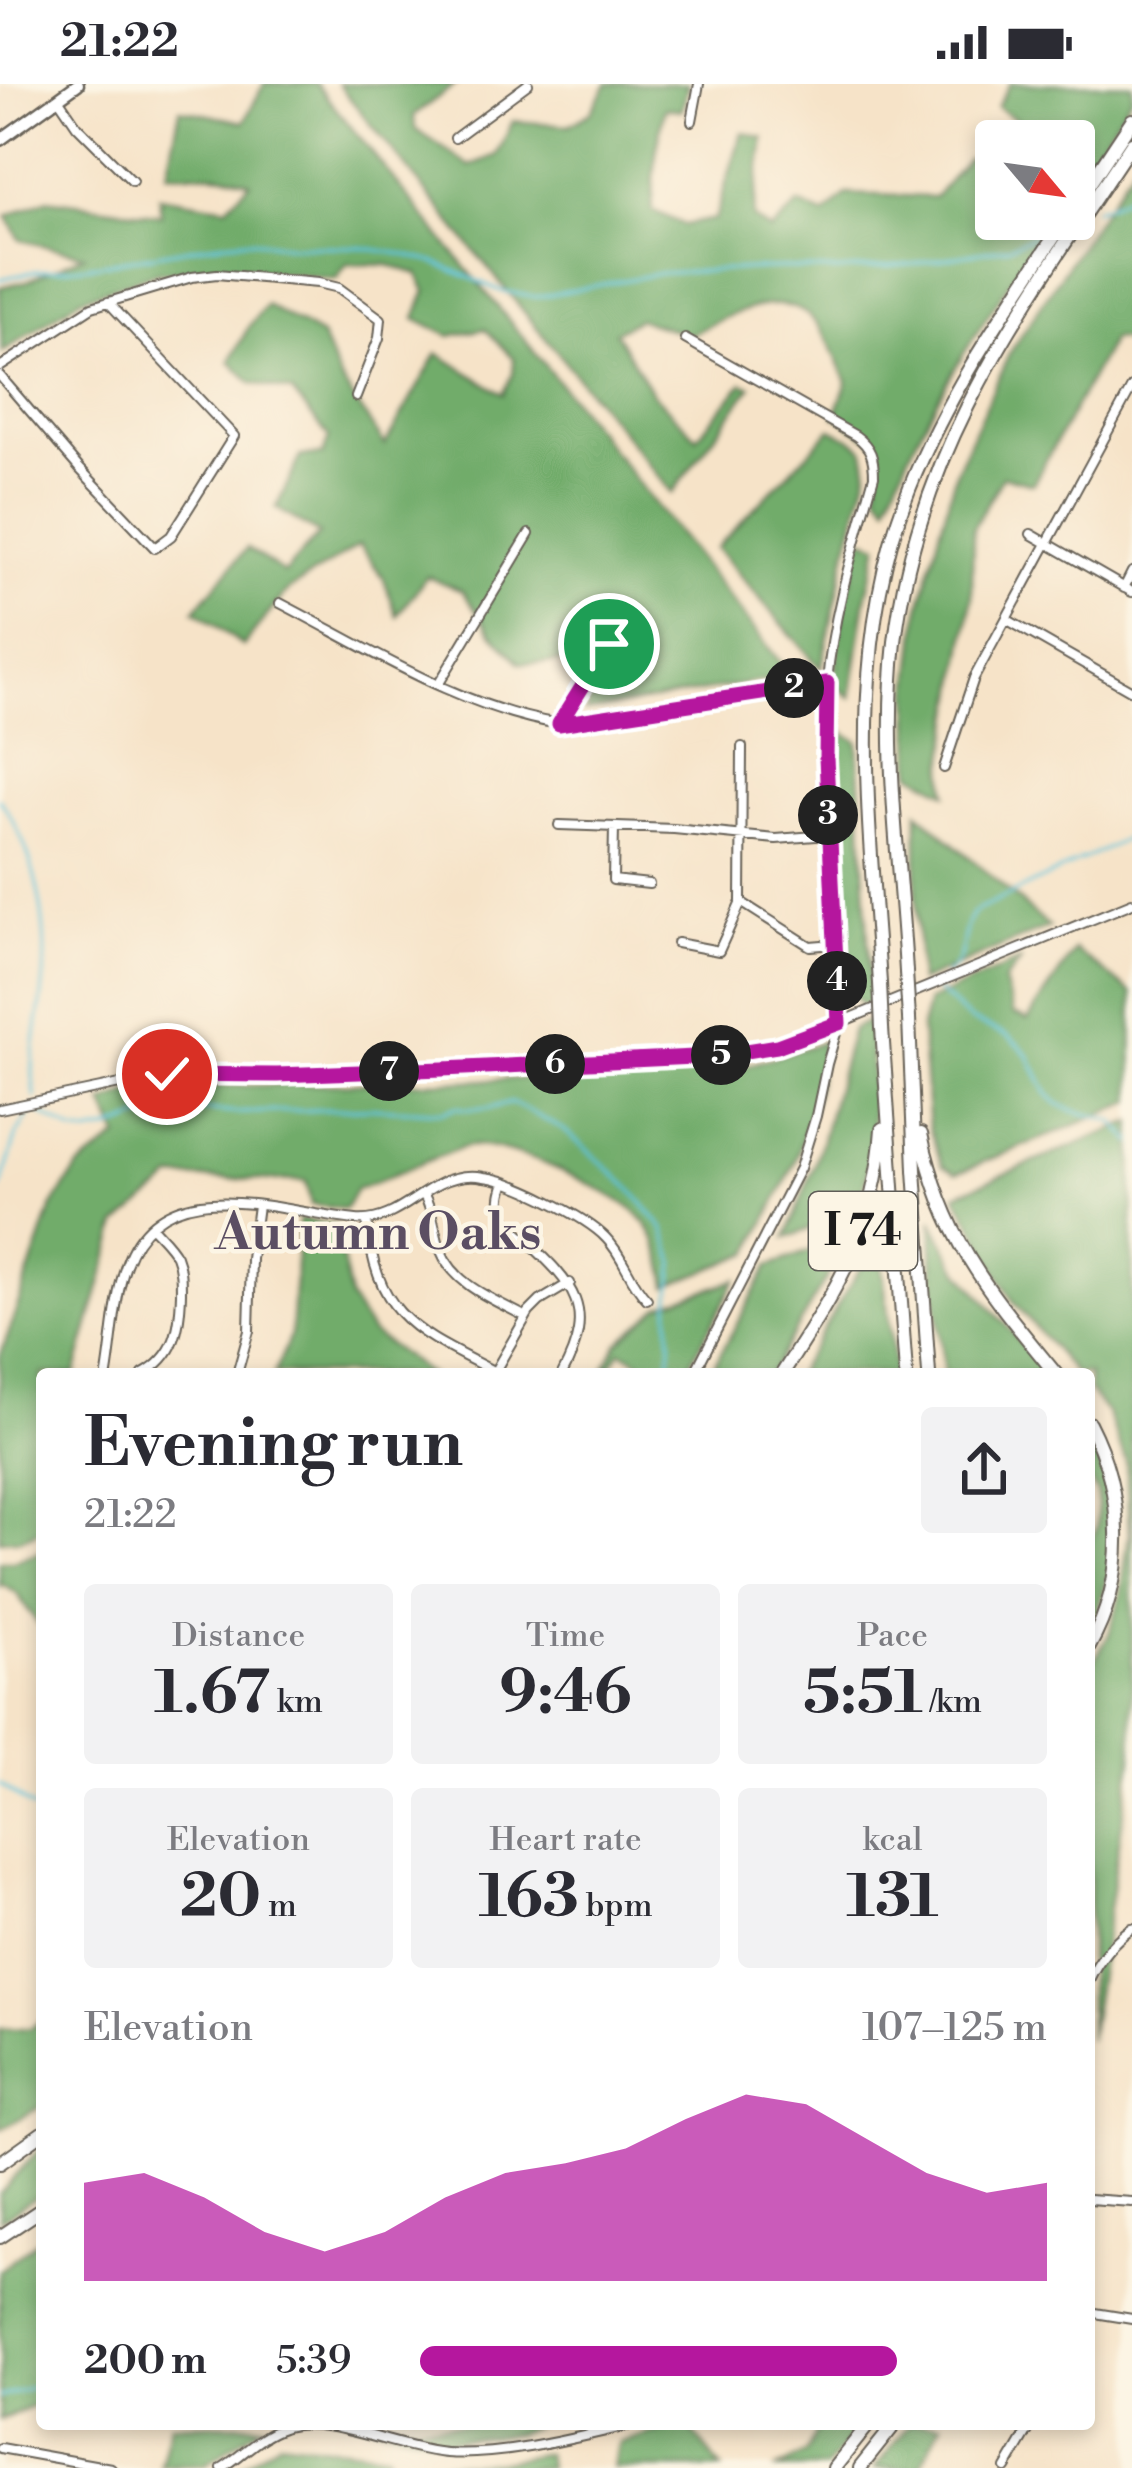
<!DOCTYPE html>
<meta charset="utf-8">
<style>
:root{--surface:#fff;--page:#f2f2f3;--text:#2b2b33;--muted:#7c7c81;--accent:#b5179e}
body{margin:0;font-family:"Libre Bodoni",serif;background:var(--page);color:var(--text);height:100vh;display:flex;flex-direction:column;font-size:45px;white-space:nowrap}
*{box-sizing:border-box;margin:0}
p{font-size:39px;color:var(--muted)}
.icon{flex:none;width:66px;height:66px;fill:none;stroke:currentColor;stroke-width:2;stroke-linecap:round;stroke-linejoin:round}
.map{position:relative;flex:1;overflow:hidden}
.panel{position:absolute;left:36px;top:1284px;width:1059px;height:1062px;display:flex;flex-direction:column;background:var(--surface);border-radius:12px;box-shadow:0 6px 18px #0003}
.panel>*{flex:none}
.needle{width:78px;rotate:119deg}
.controls{position:absolute;left:975px;top:36px;display:grid;gap:24px}
.controls a{display:grid;place-items:center;width:120px;height:120px;border-radius:12px;background:var(--surface);box-shadow:0 6px 18px #0003;font-size:60px}
.pin{position:absolute;display:grid;place-items:center;width:102px;height:102px;color:#fff;margin:-51px;border:6px solid #fff;border-radius:50%;box-shadow:0 3px 12px #0007}
.km{position:absolute;width:60px;height:60px;margin:-30px;border-radius:50%;background:#222;color:#fff;font-size:33px;line-height:60px;text-align:center}
.round{display:grid;place-items:center;flex:none;width:126px;height:126px;border-radius:12px;background:var(--page)}
.overview{display:flex;align-items:center;justify-content:space-between;height:204px;padding:0 48px}
h1{font-size:66px;font-weight:800;line-height:90px}
.figures{display:grid;grid-template-columns:repeat(3,1fr);gap:18px;height:204px;padding:12px 48px}
.figures div{display:grid;align-content:center;border-radius:12px;background:var(--page);text-align:center}
.figures b{font-size:60px;font-weight:800}
.figures small{font-size:33px;font-weight:400}
.figures p{font-size:33px}
.chart{height:336px;padding:24px 48px}
.chart p{display:flex;justify-content:space-between}
.chart svg{width:100%;height:216px;margin-top:12px;fill:var(--accent);opacity:.7}
ul{padding:0 48px;list-style:none;font-size:39px}
li{display:grid;grid-template-columns:192px 144px 1fr;align-items:center;height:90px}
li i{height:30px;border-radius:15px;background:var(--accent)}
.status{display:flex;justify-content:space-between;align-items:center;height:84px;padding:0 60px;background:var(--surface);direction:ltr}
.status svg{height:33px;fill:currentColor}
.map>svg:first-child{display:block}
.forest{fill:#71ac6b;stroke:#466444;stroke-width:3}
.lines{fill:none;stroke-linecap:round;stroke-linejoin:round}
.stream{stroke:#5ec4db;stroke-width:3}
.minor-casing{stroke:#686258;stroke-width:12}
.major-casing{stroke:#686258;stroke-width:15}
.highway-casing{stroke:#686258;stroke-width:16}
.minor{stroke:#fff;stroke-width:8}
.major{stroke:#fff;stroke-width:10}
.highway{stroke:#fff;stroke-width:12}
.highway-bridge-casing{stroke:#686258;stroke-width:16;stroke-linecap:butt}
.highway-bridge{stroke:#fff;stroke-width:12}
.route-casing{stroke:#fff;stroke-width:24}
.route{stroke:#b5179e;stroke-width:15}
.labels{text-anchor:middle;dominant-baseline:central;stroke-width:9;stroke-linejoin:round;paint-order:stroke}
.shield{fill:#fcf5e5;stroke:#5f5d58;stroke-width:3}
.shield-label{font-size:45px;font-weight:bold;fill:#1c1c1c}
.neighbourhood-label{font-size:51px;font-weight:bold;fill:#5b4e63;stroke:#fcf5e5}
</style>
<div class="status"><b>21:22</b><svg viewBox="0 0 49 12"><path d="M0 12V9h3v3zM5 12V6h3v6zM10 12V3h3v9zM15 12V0h3v12zM26 1h20v11H26zM47 4h2v5h-2z"/></svg></div>
<div class="map">
<svg width="1132" height="2384" viewBox="0 0 1132 2384">
<rect width="100%" height="100%" fill="#fcf5e5"/>
<filter id="ink" filterUnits="userSpaceOnUse"><feTurbulence type="fractalNoise" baseFrequency=".00833" numOctaves="2"/><feDisplacementMap in="SourceGraphic" scale="24" xChannelSelector="R" yChannelSelector="G"/><feConvolveMatrix kernelMatrix="1 2 1 2 8 2 1 2 1" color-interpolation-filters="sRGB"/></filter>
<filter id="wash" filterUnits="userSpaceOnUse"><feTurbulence type="fractalNoise" baseFrequency=".004" numOctaves="4" result="noise"/><feDisplacementMap in="SourceGraphic" scale="48" xChannelSelector="R" yChannelSelector="G"/><feGaussianBlur stdDeviation="2.7" result="paint"/><feColorMatrix in="noise" values="0 0 0 0 0 0 0 0 0 0 0 0 0 0 0 0 0 1.4 0 .05"/><feComposite in="paint" operator="in"/></filter>
<g filter="url(#wash)">
<rect width="100%" height="100%" fill="#f6e3c8"/>
<!-- forest -->
<path class="forest" d="M264 0H316L525 256 791 592 585 628 623 553 603 544 575 578 520 579 492 549 462 507 427 492 397 532 383 493 359 461 287 507 243 562 195 526 247 464 284 489 319 450 276 424 301 372 323 371 329 353 292 308 252 299 230 277 249 242 266 221 321 252 340 295 385 361 437 269 503 310 513 290 514 274 485 245 450 252 415 234 426 207 418 190 388 181 347 180 336 195 221 182 155 189 81 214 2 269 0 203 27 197 84 171 20 156 7 132 48 115 161 131 159 112 227 123 250 98C221 86 198 91 167 89L180 25 244 38Z
M338 0H456L414 31 415 45 470 82 497 71 513 37 569 41 591 28 607 0H688L682 26 665 24 656 69 652 126 684 141 715 135 742 48 764 54 753 134 771 147 799 120 824 131 847 110 935 113 967 75 989 73 996 66V135H1051C991 227 927 317 888 420L878 409 879 361 835 332 847 298C839 281 828 252 815 238 782 200 724 234 690 251L638 235 615 248 653 310 697 353 743 299 751 303 672 409Z
M1010 0H1132V12L1074 100V57H1006L1023 40 997 23Z
M1132 82V257L1112 255 1033 400 1003 392 973 444 972 514 944 684 947 709 912 689 910 607 919 527 956 387 1009 270Z
M831 345 852 355 864 365 868 388 847 466 821 585 716 464Z
M862 454 879 460 866 514 851 613 834 601 842 532Z
M835 643 858 657 871 918 862 921 852 910 839 747Z
M918 728 1049 843 919 898 916 803Z
M1075 866 1132 909V1018L957 1089 942 1081 929 1044 921 943 928 917 1022 876 1004 897 1013 930 1028 936Z
M870 936C871 999 881 1069 855 1128L786 1154 816 1077 852 945Z
M823 958 816 1009 795 1079 750 1169 667 1202C667 1183 654 1147 641 1133 614 1106 507 1058 470 1062 461 1062 451 1068 443 1071 413 1081 386 1096 356 1105L345 1125 311 1121 306 1097 173 1094 118 1141 75 1290H42V1446L20 1455 0 1456V1273L52 1123 77 1085 119 1053 103 1019 143 1004 464 997 739 984Z
M1132 1038V1675L1089 1956V1586L1109 1550 1121 1511 1129 1450 1126 1378 1107 1329 1089 1307V1290H1075L1013 1217 956 1110Z
M299 1135 336 1141 350 1215 371 1248 429 1290H274L291 1250Z
M932 1136 956 1182 1047 1290H944L934 1201Z
M847 1153 826 1195 769 1290H709L769 1182Z
M879 1153 895 1290H796Z
M736 1196 684 1290H661L621 1267 606 1290H602L617 1260 661 1221Z
M1089 1351C1094 1366 1101 1380 1105 1396 1120 1443 1112 1501 1089 1544V1463L1097 1443V1408L1089 1396Z
M42 1467V1546L17 1510 3 1501 0 1503V1477H13Z
M42 1936V2022L0 2046V1945L31 1944Z
M42 2064V2109L0 2136V2110C14 2094 26 2077 42 2064Z
M42 2153V2319L0 2336V2186Z
M170 2340H263L205 2381H160Z
M370 2340H538L517 2350 443 2357Z
M679 2340H687L722 2384H612L619 2359Z
M820 2340H861L825 2384H778L805 2369Z
M909 2340H941L920 2384H875Z
M280 2356 387 2369 388 2384H239Z
M546 2369 548 2384H426L427 2378H497Z"/>
<g class="lines">
<!-- stream -->
<path class="stream" d="M1095 125 1132 111
M0 195 36 187 98 181 226 158 250 156 292 162 358 163 402 170 436 179 501 207 536 213 662 189 785 184 834 187 915 180 1008 163 1055 143
M0 715C38 771 51 845 42 912 39 936 33 961 33 985 32 995 35 1004 35 1013
M945 892C971 872 957 850 974 828L1132 752
M934 904 970 936 1008 952 1022 964 1030 974 1047 1009 1057 1019 1071 1026 1113 1037 1132 1058
M34 1025 73 1048 87 1050 109 1046 169 1023 236 1029 369 1024 442 1028 457 1023 465 1025 490 1024 511 1019 521 1023 564 1046 579 1059 628 1102 664 1145 675 1178 669 1228 671 1261 668 1290
M0 1106 17 1050 34 1023
M0 1700 42 1731
M0 2313 42 2300"/>
</g>
</g>
<g filter="url(#ink)">
<g class="lines">
<defs>
<path id="minor" d="M58 14 77 42 132 97
M692 37 699 0
M455 54 528 0
M685 255 856 352C871 363 874 374 874 392 855 460 833 528 827 598 819 711 834 827 839 939L827 980 816 1032 800 1084 694 1290
M0 283 92 223 192 193 217 190 318 199 339 204 381 235 379 254 356 313
M0 292 79 384 155 464 171 452 234 352 108 218
M1031 450 1132 508
M1124 504 1132 488
M280 519C369 565 460 624 559 640L827 599
M1006 535 1132 607
M438 601 529 450
M560 639 609 560
M944 684 974 594 1132 303
M559 741 674 745 776 755 829 751
M614 743 613 796 649 800
M741 818 810 862 835 860
M677 859 719 867 741 818 742 663
M0 1025 168 990 276 991 443 985 675 974 748 968 777 962 839 939 1132 819
M505 1098C502 1107 499 1116 502 1126 505 1139 517 1148 526 1156 574 1201 597 1225 562 1290
M424 1111C434 1129 434 1148 441 1167 455 1202 495 1216 526 1233
M367 1136C376 1236 419 1248 499 1290
M495 1287 529 1228 540 1217 570 1199
M107 1290C113 1255 114 1215 126 1181 161 1081 281 1129 356 1136 390 1139 411 1114 439 1100 453 1093 468 1090 484 1093 513 1096 586 1133 606 1154 624 1172 629 1197 647 1215
M143 1290C176 1272 180 1244 181 1209 181 1196 181 1184 176 1172 170 1161 160 1152 152 1143
M237 1290 249 1247 251 1175 258 1121
M1089 1896C1099 1874 1112 1858 1132 1844
M1089 2115 1132 2118
M1089 2228 1132 2235
M0 2364 111 2384
M222 2384C243 2371 259 2352 283 2344 323 2329 401 2366 446 2369 503 2373 580 2353 636 2340
M1006 2384 1032 2340"/>
<path id="major" d="M0 56 78 0"/>
<path id="highway" d="M1074 123 1132 36
M906 888C900 779 883 667 895 558 918 359 1025 221 1132 59
M880 899C869 733 846 561 910 403 949 306 1009 221 1066 135
M909 934 915 1086 929 1290
M882 944 906 1290
M921 1050C944 1157 989 1208 1056 1290
M782 1290C836 1206 875 1148 882 1045
M1089 1339C1125 1409 1128 1494 1089 1563
M0 2079 42 2049
M0 2153 42 2125
M834 2384 869 2340
M860 2384 895 2340"/>
</defs>
<!-- minor casing -->
<use href="#minor" class="minor-casing"/>
<!-- major casing -->
<use href="#major" class="major-casing"/>
<!-- highway casing -->
<use href="#highway" class="highway-casing"/>
<!-- minor -->
<use href="#minor" class="minor"/>
<!-- major -->
<use href="#major" class="major"/>
<!-- highway -->
<use href="#highway" class="highway"/>
<defs>
<path id="highway-bridge" d="M906 888 909 934
M880 899 882 944"/>
</defs>
<!-- highway-bridge casing -->
<use href="#highway-bridge" class="highway-bridge-casing"/>
<!-- highway-bridge -->
<use href="#highway-bridge" class="highway-bridge"/>
</g>
</g>
<g class="lines" filter="url(#ink)">
<defs>
<path id="route" d="M167 990 277 991 443 985 715 972 777 962 839 939 826 674 827 599 559 640 609 560"/>
</defs>
<!-- route casing -->
<use href="#route" class="route-casing"/>
<!-- route -->
<use href="#route" class="route"/>
</g>
<g class="labels">
<!-- shield labels -->
<rect class="shield" x="809" y="1108" width="108" height="78" rx="9"/>
<g class="shield-label">
<text x="863" y="1147">I 74</text>
</g>
<!-- neighbourhood labels -->
<g class="neighbourhood-label">
<text x="378" y="1150">Autumn Oaks</text>
</g>
</g>
</svg>
<div class="controls">
<a><svg class="needle" viewBox="-14 -14 28 28"><path d="M0-13l5 13h-10z" fill="#e53935"/><path d="M0 13l5-13h-10z" fill="#7c7c81"/></svg></a>
</div>
<div class="pin" style="left:609px;top:560px;background:#1e9e55"><svg class="icon" aria-label="arrive" viewBox="0 0 24 24"><path d="M6 21V4h12l-3 4 3 4H6"/></svg></div>
<div class="pin" style="left:167px;top:990px;background:#d93025"><svg class="icon" aria-label="check" viewBox="0 0 24 24"><path d="M5 12l5 5 9-10"/></svg></div>
<b class="km" style="left:794px;top:604px">2</b>
<b class="km" style="left:828px;top:731px">3</b>
<b class="km" style="left:837px;top:897px">4</b>
<b class="km" style="left:721px;top:971px">5</b>
<b class="km" style="left:555px;top:980px">6</b>
<b class="km" style="left:389px;top:987px">7</b>
<section class="panel">
<div class="overview"><div><h1>Evening run</h1><p>21:22</p></div><a class="round"><svg class="icon" aria-label="share" viewBox="0 0 24 24"><path d="M12 15V3M7 8l5-5 5 5M5 13v7h14v-7"/></svg></a></div>
<div class="figures">
<div><p>Distance</p><b>1.67<small> km</small></b></div>
<div><p>Time</p><b>9:46</b></div>
<div><p>Pace</p><b>5:51<small> /km</small></b></div>
</div>
<div class="figures">
<div><p>Elevation</p><b>20<small> m</small></b></div>
<div><p>Heart rate</p><b>163<small> bpm</small></b></div>
<div><p>kcal</p><b>131</b></div>
</div>
<div class="chart"><p><span>Elevation</span>107–125 m</p>
<svg viewBox="0 0 160 44" preserveAspectRatio="none"><path d="M0 44V24L10 22L20 27L30 34L40 38L50 34L60 27L70 22L80 20L90 17L100 11L110 6L120 8L130 15L140 22L150 26L160 24V44z"/></svg>
</div>
<ul>
<li><b>200 m</b>5:39<i style="width:76%"></i></li>
</ul>
</section>
</div>
